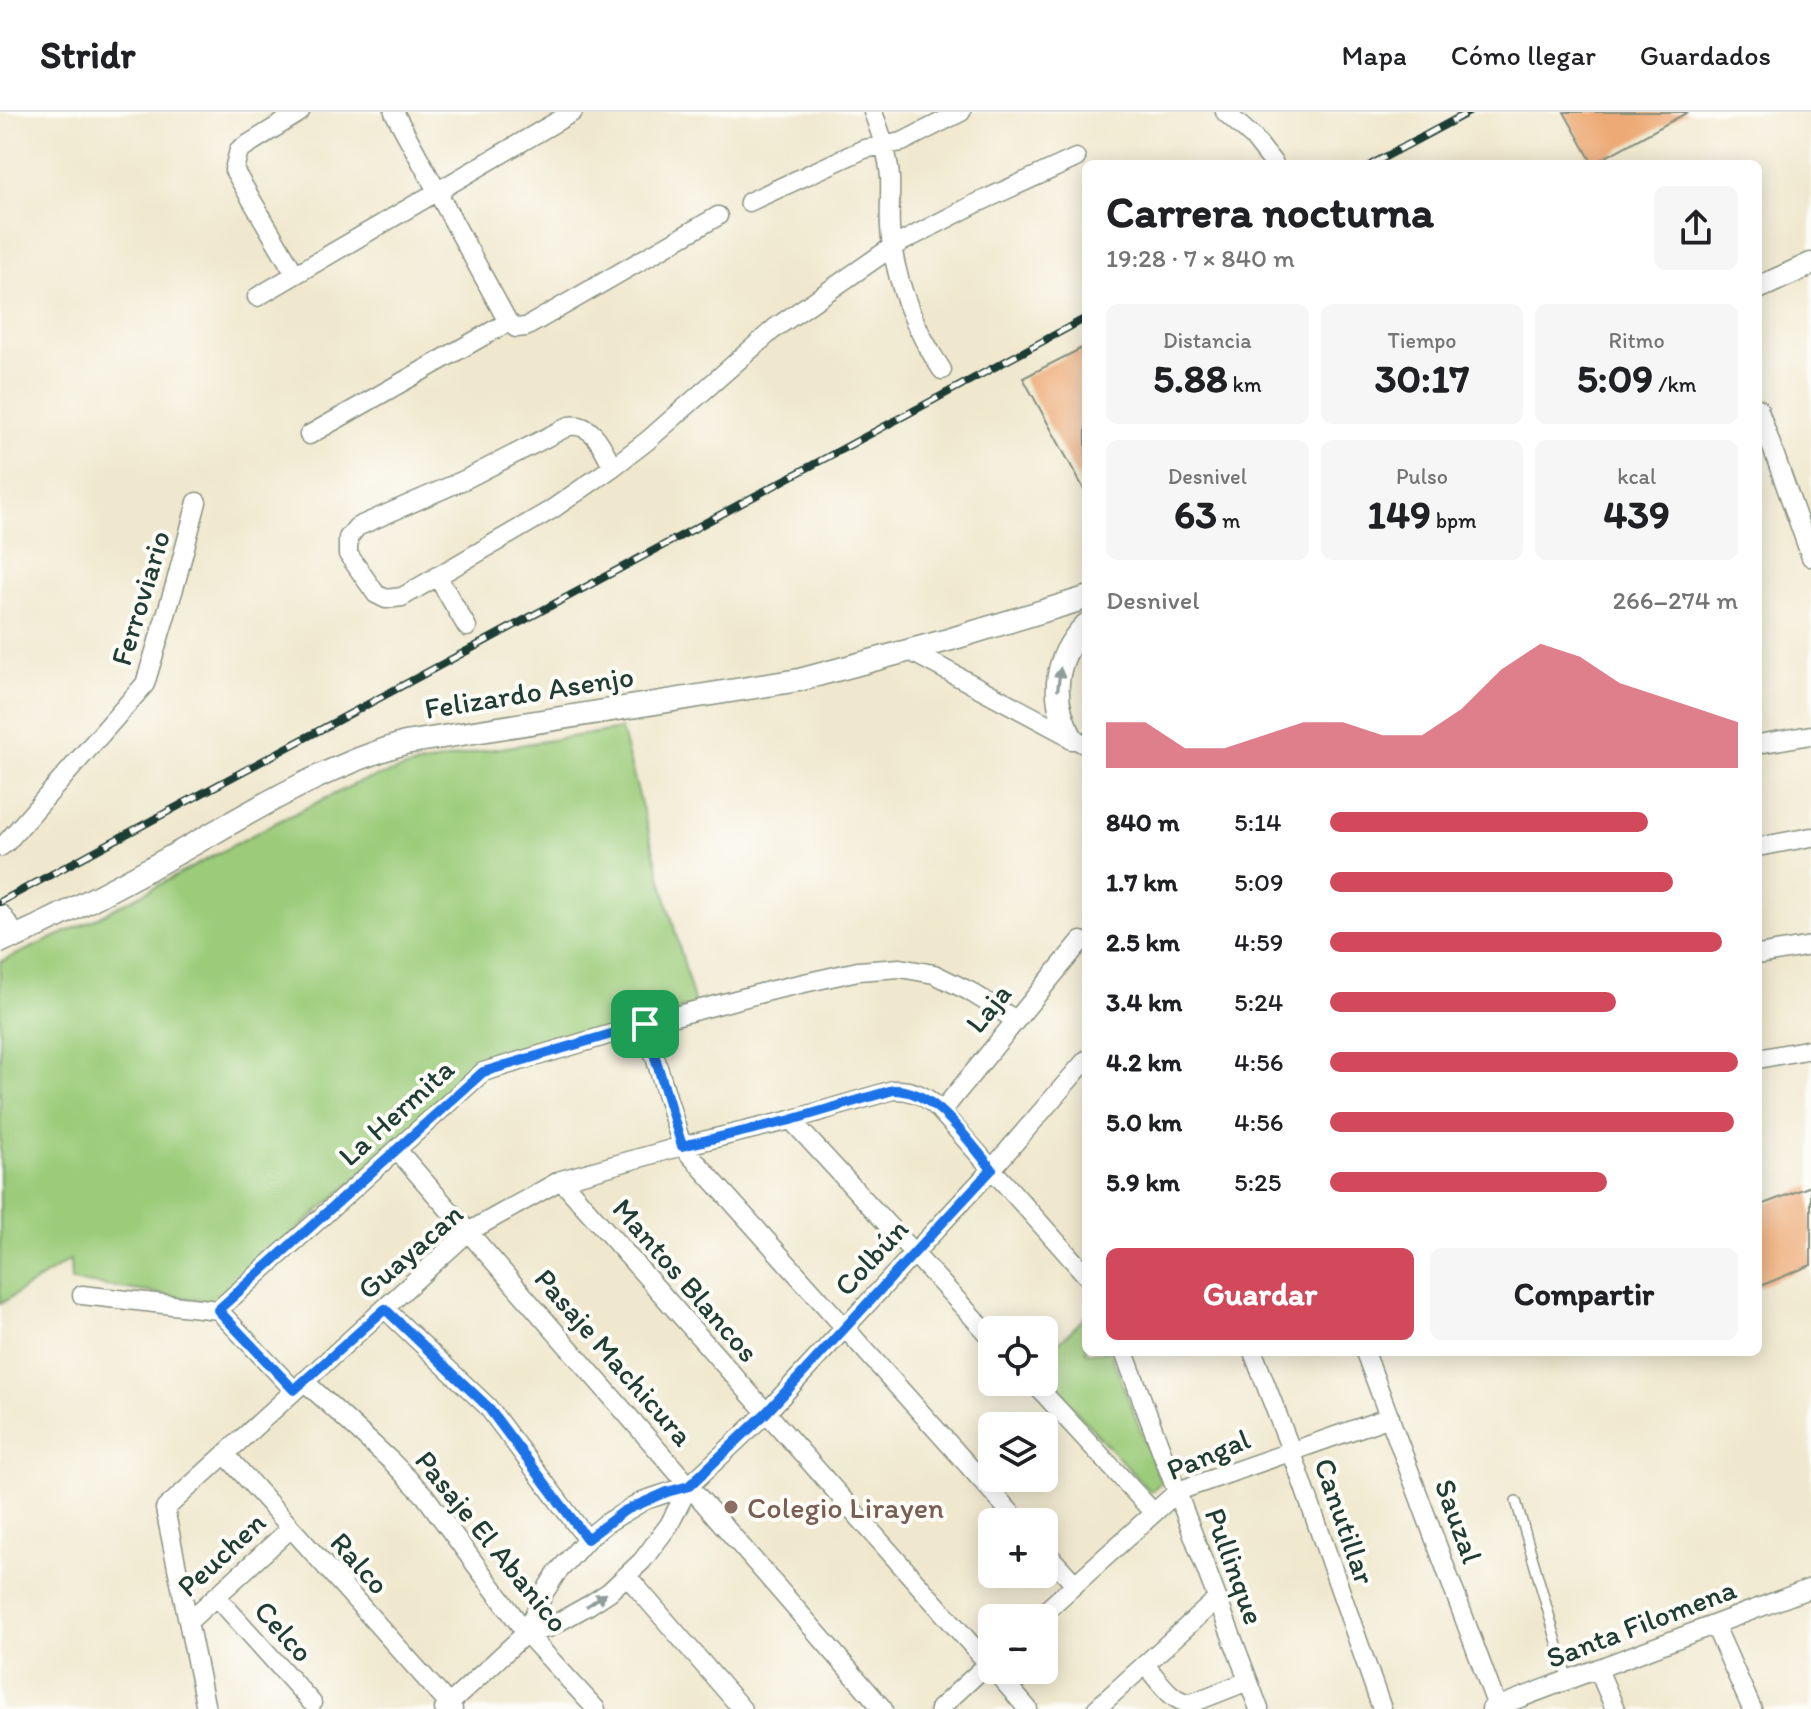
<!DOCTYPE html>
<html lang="es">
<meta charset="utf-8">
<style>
:root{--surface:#fff;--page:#f6f6f6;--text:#202124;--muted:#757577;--line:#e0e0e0;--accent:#d1495b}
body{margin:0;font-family:Itim,sans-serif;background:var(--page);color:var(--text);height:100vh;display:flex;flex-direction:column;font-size:30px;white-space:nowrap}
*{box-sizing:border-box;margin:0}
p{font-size:26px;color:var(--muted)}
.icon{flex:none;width:44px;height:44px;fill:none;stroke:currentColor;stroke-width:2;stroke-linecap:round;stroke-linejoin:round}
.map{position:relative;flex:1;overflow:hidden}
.sheet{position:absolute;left:1082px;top:48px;width:680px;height:1196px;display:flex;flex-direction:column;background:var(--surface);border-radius:12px;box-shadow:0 4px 20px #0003}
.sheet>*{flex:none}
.controls{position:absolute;left:978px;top:1204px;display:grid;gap:16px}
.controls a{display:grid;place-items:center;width:80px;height:80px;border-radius:12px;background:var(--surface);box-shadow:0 4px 20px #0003;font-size:40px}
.pin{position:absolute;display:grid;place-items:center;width:68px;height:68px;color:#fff;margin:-34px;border-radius:16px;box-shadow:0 4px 12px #0006}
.round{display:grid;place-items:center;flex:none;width:84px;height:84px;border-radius:12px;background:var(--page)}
.headline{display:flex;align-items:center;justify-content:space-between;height:136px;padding:0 24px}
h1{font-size:44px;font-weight:700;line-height:60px}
.stats{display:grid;grid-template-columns:repeat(3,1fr);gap:12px;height:136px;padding:8px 24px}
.stats div{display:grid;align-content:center;border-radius:12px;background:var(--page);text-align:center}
.stats b{font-size:40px;font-weight:700}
.stats small{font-size:22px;font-weight:400}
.stats p{font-size:22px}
.chart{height:224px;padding:16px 24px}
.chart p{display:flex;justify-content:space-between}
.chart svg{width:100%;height:144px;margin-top:8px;fill:var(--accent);opacity:.7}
.action{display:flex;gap:16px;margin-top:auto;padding:16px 24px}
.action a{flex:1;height:92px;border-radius:12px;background:var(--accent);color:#fff;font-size:32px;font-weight:700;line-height:92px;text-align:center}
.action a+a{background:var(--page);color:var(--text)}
ul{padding:0 24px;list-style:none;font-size:26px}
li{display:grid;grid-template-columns:128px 96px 1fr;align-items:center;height:60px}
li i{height:20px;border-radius:10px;background:var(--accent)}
header{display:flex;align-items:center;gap:48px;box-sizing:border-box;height:112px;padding:0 40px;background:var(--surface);border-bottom:2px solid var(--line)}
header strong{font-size:38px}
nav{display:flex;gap:44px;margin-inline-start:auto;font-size:28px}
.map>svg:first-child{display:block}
.green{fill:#9ccc7a;stroke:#5e8457;stroke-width:2}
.building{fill:#edaa76}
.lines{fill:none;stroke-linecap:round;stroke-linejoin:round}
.service-casing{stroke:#889281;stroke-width:12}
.minor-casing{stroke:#889281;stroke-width:21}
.tertiary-casing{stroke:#889281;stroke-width:25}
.service{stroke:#fff;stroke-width:9}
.minor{stroke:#fff;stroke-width:18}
.tertiary{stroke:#fff;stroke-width:22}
.rail-casing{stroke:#1f3d34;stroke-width:8}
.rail{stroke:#fdfcf7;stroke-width:5;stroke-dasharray:15;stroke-linecap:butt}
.oneway{fill:#8f9e9a}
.route-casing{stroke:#fff;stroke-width:16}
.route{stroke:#1a73e8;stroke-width:10}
.education-dot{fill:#8d6e63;stroke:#fdfcf7;stroke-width:3}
.labels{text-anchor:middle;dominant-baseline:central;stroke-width:8;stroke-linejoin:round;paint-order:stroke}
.street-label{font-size:30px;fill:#1f3d34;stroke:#fdfcf7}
.education-label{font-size:30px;fill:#785e54;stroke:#fdfcf7;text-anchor:start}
</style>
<header>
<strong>Stridr</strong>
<nav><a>Mapa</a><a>Cómo llegar</a><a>Guardados</a></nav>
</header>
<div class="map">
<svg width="1811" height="1597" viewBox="0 0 1811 1597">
<rect width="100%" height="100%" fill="#fdfcf7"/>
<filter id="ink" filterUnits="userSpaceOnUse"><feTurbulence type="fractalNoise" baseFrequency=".0125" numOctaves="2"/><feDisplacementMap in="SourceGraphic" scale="16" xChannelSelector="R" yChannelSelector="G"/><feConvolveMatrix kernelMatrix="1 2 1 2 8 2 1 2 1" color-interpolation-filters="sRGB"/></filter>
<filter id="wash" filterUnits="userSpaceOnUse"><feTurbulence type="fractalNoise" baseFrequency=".006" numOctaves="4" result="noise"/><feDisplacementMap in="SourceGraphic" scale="32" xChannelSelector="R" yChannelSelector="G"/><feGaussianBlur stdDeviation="1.8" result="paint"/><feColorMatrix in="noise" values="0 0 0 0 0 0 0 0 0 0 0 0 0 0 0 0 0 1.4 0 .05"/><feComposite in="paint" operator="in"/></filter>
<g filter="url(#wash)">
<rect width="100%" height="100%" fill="#f0e8ce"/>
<!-- green -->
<path class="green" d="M621 617 695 893 484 954 215 1190 71 1169 70 1148 0 1192V850L93 808 275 711 359 670 409 655 488 638Z
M1086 1204V1240H1110L1161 1371 1150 1380 1044 1264V1245Z"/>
<g id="blocks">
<!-- building -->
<path class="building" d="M1564 0H1688L1593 52Z
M1086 234V381L1023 266Z
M1811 1074V1153L1758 1175V1094Z"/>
</g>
</g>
<g filter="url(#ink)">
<use href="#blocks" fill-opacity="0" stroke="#889281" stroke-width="2"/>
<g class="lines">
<defs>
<path id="service" d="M1516 1389 1568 1568"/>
<path id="minor" d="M394 0 508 210 516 216 526 215 718 104
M873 0C881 22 888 42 890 65 891 86 888 106 891 127 897 173 916 219 942 258
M1225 0 1253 25 1274 52
M749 90 864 37 902 30 961 0
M295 162 234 58 239 38 300 0
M257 185 573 0
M1758 296 1811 445
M309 323 508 210
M613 355C603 337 594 310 569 314L464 368 357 415 348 426V442L376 482 386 487 402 485 551 398 613 355 647 329 775 216 892 135 975 92 1076 46
M437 464 467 515
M910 539 1086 633
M1758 632 1811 623
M0 735 6 731 145 572 175 473 197 390
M1758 735 1811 725
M0 832 15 825
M1758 843 1811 834
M645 912 682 1034 1019 1410
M1758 947 1811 937
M941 1000 1081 829
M791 1008 992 1226
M397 1038 883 1597
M561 1068 992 1556
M82 1183 218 1198 483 960 645 912 773 878 858 859 900 856 934 862 969 879 1014 907
M385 1197 487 1294 587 1427
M218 1198 294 1278
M1124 1240 1259 1597
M1253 1240 1291 1338 1382 1597
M1365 1240 1498 1597
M304 1269 391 1349 425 1384 526 1521 596 1597
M1033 1270 1153 1400
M225 1342 453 1597
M1044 1438 1075 1472
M627 1464 742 1597
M216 1484 312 1591
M1038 1506 1178 1379 1390 1305
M188 1510 291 1416
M1715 1514 1752 1597
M526 1521 548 1516 589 1493 609 1480 642 1449 669 1413 689 1374 766 1301 992 1057 1086 948
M1145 1553C1158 1567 1172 1592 1192 1591L1248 1569
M1598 1557 1615 1597
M994 1558 1028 1597
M206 1597 165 1397 468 1120 561 1068 682 1034 791 1008 893 978C910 977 923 982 935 993L1086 1163
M444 1597 526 1521 544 1481 556 1462 587 1427 605 1412 645 1388 689 1374
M939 1597 992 1548
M1096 1597 1217 1487
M1491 1597 1811 1476"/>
<path id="tertiary" d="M1758 176 1811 152
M1072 626C1049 587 1054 545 1086 513
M0 804 15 825C81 795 143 761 206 725 271 688 333 652 405 631L799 568 948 528 1086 486"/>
</defs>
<!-- service casing -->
<use href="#service" class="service-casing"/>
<!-- minor casing -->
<use href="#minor" class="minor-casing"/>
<!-- tertiary casing -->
<use href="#tertiary" class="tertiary-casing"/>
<!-- service -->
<use href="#service" class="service"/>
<!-- minor -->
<use href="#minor" class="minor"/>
<!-- tertiary -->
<use href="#tertiary" class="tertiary"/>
<defs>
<path id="rail" d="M1372 52 1469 0
M0 790 1086 206"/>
</defs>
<!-- rail casing -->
<use href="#rail" class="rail-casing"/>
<!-- rail -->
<use href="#rail" class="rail"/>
</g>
<!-- one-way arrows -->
<defs><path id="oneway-solid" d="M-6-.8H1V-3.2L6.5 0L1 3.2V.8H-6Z" transform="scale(2)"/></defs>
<g class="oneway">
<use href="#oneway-solid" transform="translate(1059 567) rotate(-83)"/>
<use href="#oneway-solid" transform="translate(596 1488) rotate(-34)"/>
</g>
</g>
<g class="lines" filter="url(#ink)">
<defs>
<path id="route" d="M645 912 682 1034 791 1008 893 978C935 977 966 1027 992 1057L766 1301 689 1374 667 1380 624 1399 587 1427 487 1294 385 1197 294 1278 218 1198 483 960Z"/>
</defs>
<!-- route casing -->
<use href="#route" class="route-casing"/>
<!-- route -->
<use href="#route" class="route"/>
</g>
<!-- markers -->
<circle class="education-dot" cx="731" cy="1395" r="8"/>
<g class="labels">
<!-- street labels -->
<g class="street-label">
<text transform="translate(140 486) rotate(-73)">Ferroviario</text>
<text transform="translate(529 580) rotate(-9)">Felizardo Asenjo</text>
<text transform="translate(988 896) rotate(-51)">Laja</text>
<text transform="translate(396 1000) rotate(-42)">La Hermita</text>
<text transform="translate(410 1139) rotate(-41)">Guayacan</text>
<text transform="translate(871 1145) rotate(-47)">Colbún</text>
<text transform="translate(686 1168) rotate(49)">Mantos Blancos</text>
<text transform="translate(614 1245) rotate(49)">Pasaje Machicura</text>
<text transform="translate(1208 1342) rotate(-23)">Pangal</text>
<text transform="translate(1345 1409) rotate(71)">Canutillar</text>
<text transform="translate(1459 1409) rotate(70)">Sauzal</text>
<text transform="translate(492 1429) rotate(51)">Pasaje El Abanico</text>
<text transform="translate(221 1442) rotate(-43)">Peuchen</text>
<text transform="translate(360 1451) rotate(48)">Ralco</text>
<text transform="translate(1235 1454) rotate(70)">Pullinque</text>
<text transform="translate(1641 1511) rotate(-21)">Santa Filomena</text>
<text transform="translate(284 1519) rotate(48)">Celco</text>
</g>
<!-- education labels -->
<g class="education-label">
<text x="747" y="1395">Colegio Lirayen</text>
</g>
</g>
</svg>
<div class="controls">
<a><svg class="icon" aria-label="locate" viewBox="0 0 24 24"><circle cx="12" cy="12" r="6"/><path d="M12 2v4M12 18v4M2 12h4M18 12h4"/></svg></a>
<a><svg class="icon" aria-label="layers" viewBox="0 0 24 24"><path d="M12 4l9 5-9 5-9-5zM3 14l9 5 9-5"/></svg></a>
<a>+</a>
<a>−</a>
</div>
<div class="pin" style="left:645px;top:912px;background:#1e9e55"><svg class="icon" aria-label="arrive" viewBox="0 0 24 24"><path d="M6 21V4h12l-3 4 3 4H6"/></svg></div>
<section class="sheet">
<div class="headline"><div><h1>Carrera nocturna</h1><p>19:28 · 7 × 840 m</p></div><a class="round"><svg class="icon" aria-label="share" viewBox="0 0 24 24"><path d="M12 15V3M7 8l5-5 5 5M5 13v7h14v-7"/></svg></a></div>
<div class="stats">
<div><p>Distancia</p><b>5.88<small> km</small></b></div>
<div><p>Tiempo</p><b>30:17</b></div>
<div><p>Ritmo</p><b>5:09<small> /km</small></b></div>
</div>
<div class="stats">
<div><p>Desnivel</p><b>63<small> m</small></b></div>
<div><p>Pulso</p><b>149<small> bpm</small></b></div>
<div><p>kcal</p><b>439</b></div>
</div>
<div class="chart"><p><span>Desnivel</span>266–274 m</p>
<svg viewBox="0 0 160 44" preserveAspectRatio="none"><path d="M0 44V30L10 30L20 38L30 38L40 34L50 30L60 30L70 34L80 34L90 26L100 14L110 6L120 10L130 18L140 22L150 26L160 30V44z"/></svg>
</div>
<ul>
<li><b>840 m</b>5:14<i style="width:78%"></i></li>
<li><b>1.7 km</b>5:09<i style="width:84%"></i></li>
<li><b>2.5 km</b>4:59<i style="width:96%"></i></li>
<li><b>3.4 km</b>5:24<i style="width:70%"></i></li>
<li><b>4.2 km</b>4:56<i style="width:100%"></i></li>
<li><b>5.0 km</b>4:56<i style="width:99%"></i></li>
<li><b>5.9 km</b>5:25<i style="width:68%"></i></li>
</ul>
<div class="action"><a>Guardar</a><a>Compartir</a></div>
</section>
</div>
